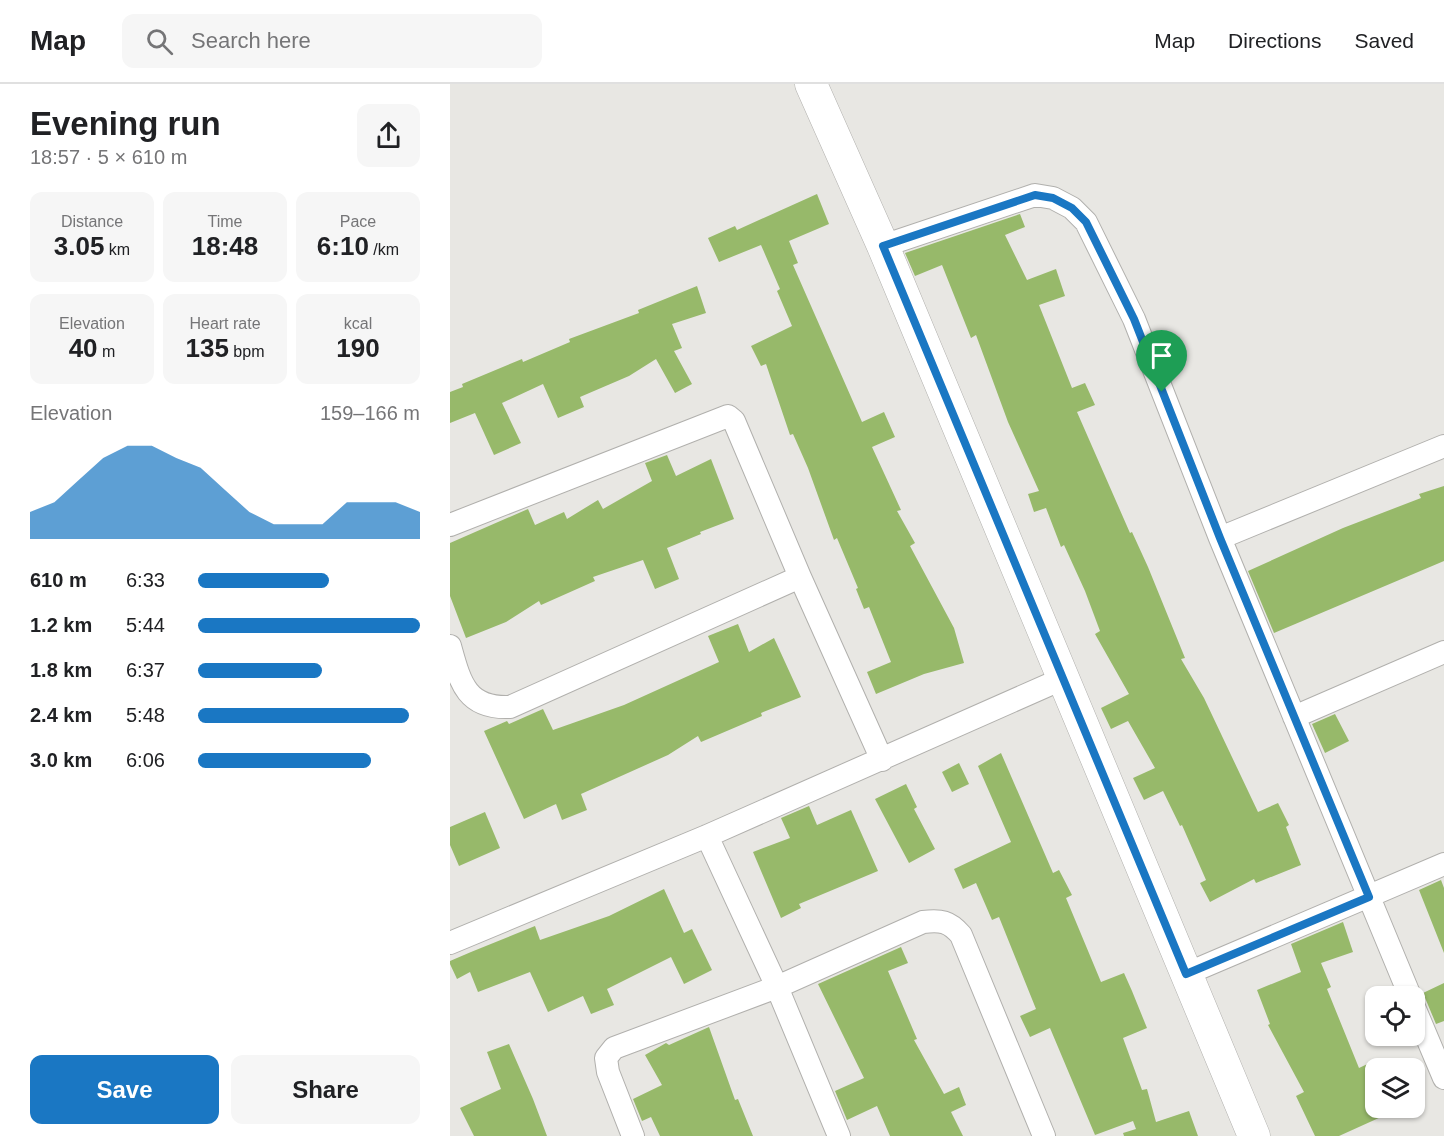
<!DOCTYPE html>
<meta charset="utf-8">
<style>
:root{--surface:#fff;--page:#f6f6f6;--text:#202124;--muted:#757577;--line:#e0e0e0;--accent:#1a77c3}
body{margin:0;font-family:Helvetica,sans-serif;background:var(--page);color:var(--text);height:100vh;display:flex;flex-direction:column;font-size:22px;white-space:nowrap}
*{box-sizing:border-box;margin:0}
p{font-size:20px;color:var(--muted)}
.icon{flex:none;width:33px;height:33px;fill:none;stroke:currentColor;stroke-width:2;stroke-linecap:round;stroke-linejoin:round}
.map{position:relative;flex:1;overflow:hidden}
.panel{display:flex;flex-direction:column;background:var(--surface);width:450px}
.panel>*{flex:none}
.buttons{position:absolute;left:915px;top:902px;display:grid;gap:12px}
.buttons a{display:grid;place-items:center;width:60px;height:60px;border-radius:12px;background:var(--surface);box-shadow:0 2px 4px #0004;font-size:30px}
.pin{position:absolute;display:grid;place-items:center;width:51px;height:51px;color:#fff;margin:-62px -26px;border-radius:50% 50% 50% 0;rotate:-45deg;box-shadow:0 0 6px #0007}
.pin .icon{rotate:45deg}
.round{display:grid;place-items:center;flex:none;width:63px;height:63px;border-radius:12px;background:var(--page)}
.headline{display:flex;align-items:center;justify-content:space-between;height:102px;padding:0 30px}
h1{font-size:33px;font-weight:700;line-height:45px}
.stats{display:grid;grid-template-columns:repeat(3,1fr);gap:9px;height:102px;padding:6px 30px}
.stats div{display:grid;align-content:center;border-radius:12px;background:var(--page);text-align:center}
.stats b{font-size:26px;font-weight:700}
.stats small{font-size:16px;font-weight:400}
.stats p{font-size:16px}
.chart{height:168px;padding:12px 30px}
.chart p{display:flex;justify-content:space-between}
.chart svg{width:100%;height:108px;margin-top:6px;fill:var(--accent);opacity:.7}
.primary-button{display:flex;gap:12px;margin-top:auto;padding:12px 30px}
.primary-button a{flex:1;height:69px;border-radius:12px;background:var(--accent);color:#fff;font-size:24px;font-weight:700;line-height:69px;text-align:center}
.primary-button a+a{background:var(--page);color:var(--text)}
ul{padding:0 30px;list-style:none;font-size:20px}
li{display:grid;grid-template-columns:96px 72px 1fr;align-items:center;height:45px}
li i{height:15px;border-radius:8px;background:var(--accent)}
header{display:flex;align-items:center;gap:36px;box-sizing:border-box;height:84px;padding:0 30px;background:var(--surface);border-bottom:2px solid var(--line)}
header strong{font-size:28px}
nav{display:flex;gap:33px;margin-inline-start:auto;font-size:21px}
.search{width:420px;height:54px;background:var(--page);display:flex;align-items:center;gap:15px;box-sizing:border-box;padding:0 21px;border-radius:12px;color:var(--muted);font-size:22px}
main{display:flex;flex:1;min-height:0}
.map>svg:first-child{display:block}
.building{fill:#97b96a}
.lines{fill:none;stroke-linecap:round;stroke-linejoin:round}
.street-casing{stroke:#b1b0ad;stroke-width:24}
.secondary-casing{stroke:#b1b0ad;stroke-width:33}
.street{stroke:#fff;stroke-width:22}
.secondary{stroke:#fff;stroke-width:32}
.route-casing{stroke:#fff;stroke-width:12}
.route{stroke:#1a77c3;stroke-width:8}
</style>
<header>
<strong>Map</strong>
<div class="search"><svg class="icon" aria-label="search" viewBox="0 0 24 24"><circle cx="10" cy="10" r="6"/><path d="M15 15l6 6"/></svg>Search here</div>
<nav><a>Map</a><a>Directions</a><a>Saved</a></nav>
</header>
<main>
<section class="panel">
<div class="headline"><div><h1>Evening run</h1><p>18:57 · 5 × 610 m</p></div><a class="round"><svg class="icon" aria-label="share" viewBox="0 0 24 24"><path d="M12 15V3M7 8l5-5 5 5M5 13v7h14v-7"/></svg></a></div>
<div class="stats">
<div><p>Distance</p><b>3.05<small> km</small></b></div>
<div><p>Time</p><b>18:48</b></div>
<div><p>Pace</p><b>6:10<small> /km</small></b></div>
</div>
<div class="stats">
<div><p>Elevation</p><b>40<small> m</small></b></div>
<div><p>Heart rate</p><b>135<small> bpm</small></b></div>
<div><p>kcal</p><b>190</b></div>
</div>
<div class="chart"><p><span>Elevation</span>159–166 m</p>
<svg viewBox="0 0 160 44" preserveAspectRatio="none"><path d="M0 44V33L10 29L20 20L30 11L40 6L50 6L60 11L70 15L80 24L90 33L100 38L110 38L120 38L130 29L140 29L150 29L160 33V44z"/></svg>
</div>
<ul>
<li><b>610 m</b>6:33<i style="width:59%"></i></li>
<li><b>1.2 km</b>5:44<i style="width:100%"></i></li>
<li><b>1.8 km</b>6:37<i style="width:56%"></i></li>
<li><b>2.4 km</b>5:48<i style="width:95%"></i></li>
<li><b>3.0 km</b>6:06<i style="width:78%"></i></li>
</ul>
<div class="primary-button"><a>Save</a><a>Share</a></div>
</section>
<div class="map">
<svg width="994" height="1052" viewBox="0 0 994 1052">
<rect width="100%" height="100%" fill="#e8e7e3"/>
<!-- building -->
<path class="building" d="M367 110 379 140 339 157 348 179 343 181 412 338 434 328 445 353 422 363 451 426 447 427 465 459 460 462 504 544 514 579 474 590 426 610 417 588 441 578 419 523 414 525 406 505 408 504 387 454 384 456 358 384 343 350 340 351 316 280 311 282 301 262 342 242 327 207 330 205 311 161 269 178 258 154 285 142 287 146Z
M570 130 575 143 555 151 577 196 606 185 615 212 589 221 622 304 635 299 645 321 627 328 680 449 682 448 698 483 735 574 731 575 754 614 808 728 828 719 839 741 836 743 851 781 806 799 804 795 760 818 750 799 756 796 732 741 730 742 713 707 694 716 683 694 705 684 678 637 661 645 651 624 679 610 645 550 650 547 635 507 614 461 611 463 596 424 584 428 578 410 589 407 558 338 526 251 521 254 492 181 465 192 455 169Z
M247 202 256 229 222 240 232 264 224 267 242 300 225 309 206 275 179 292 130 313 134 323 108 334 93 300 52 319 71 359 44 371 25 329 0 339V308L13 303 12 300 72 275 73 278 120 258 119 255 189 229 188 226Z
M217 371 226 392 261 375 284 435 250 448 251 450 217 464 229 495 205 505 193 476 143 493 145 497 91 521 89 517 56 538 16 554 0 512V459L78 425 85 441 114 428 117 435 148 416 153 425 202 397 195 379Z
M994 402V477L824 549 798 487 893 444 971 414 969 410Z
M288 540 299 568 324 554 351 613 311 629 312 632 251 658 248 652 218 671 131 710 137 726 112 736 106 720 74 735 34 647 57 637 59 640 93 625 103 646 174 621 269 578 258 552Z
M885 630 899 657 875 669 862 640Z
M551 669 603 789 609 786 622 811 616 814 651 898 674 889 682 907 697 944 673 954 692 1006 697 1005 706 1038 739 1027 748 1052H674L673 1049 686 1045 683 1037 645 1051 600 944 580 953 570 932 586 925 549 833 542 836 526 799 513 805 504 785 561 758 528 682Z
M509 679 519 700 502 708 492 688Z
M456 700 467 723 464 725 485 765 459 779 425 715Z
M359 722 367 741 401 726 428 787 349 820 351 824 331 834 303 768 340 754 331 734Z
M35 728 50 764 9 782 0 761V743Z
M991 796 994 804V869L969 806Z
M214 805 234 849 242 845 262 886 234 900 221 873 157 905 164 921 141 930 133 912 98 928 80 888 28 908 20 888 7 895 0 880V877L21 868 85 842 90 856 159 832Z
M893 838 903 868 871 879 881 903 877 905 909 984 926 976V1023L931 1033 889 1052H865L846 1012 854 1008 818 941 820 940 807 906 851 888 841 860Z
M451 863 458 879 438 887 467 955 464 956 494 1010 509 1003 516 1021 501 1028 513 1052H440L427 1022 397 1036 385 1007 414 994 368 900Z
M994 899V937L986 940 973 909Z
M259 943 285 1016 288 1015 303 1052H210L201 1033 192 1037 183 1015 212 1001 195 971 216 959 219 961Z
M59 960 83 1015 97 1052H24L10 1024 51 1005 37 968Z"/>
<g class="lines">
<defs>
<path id="street" d="M433 162 585 111 603 114 622 124 636 138 684 235 770 454 960 912
M0 441 278 332 284 337 350 493 432 676
M770 454 994 362
M0 562C10 598 16 625 60 623L350 493
M844 633 994 568
M257 752 327 903 389 1052
M0 859 257 752 612 595
M736 890 994 780
M964 923 994 994
M183 1052 158 988 156 974 164 964 327 903 473 838C491 836 499 837 511 851L594 1052"/>
<path id="secondary" d="M361 0 433 162 804 1052"/>
</defs>
<!-- street casing -->
<use href="#street" class="street-casing"/>
<!-- secondary casing -->
<use href="#secondary" class="secondary-casing"/>
<!-- street -->
<use href="#street" class="street"/>
<!-- secondary -->
<use href="#secondary" class="secondary"/>
</g>
<g class="lines">
<defs>
<path id="route" d="M585 111 603 114 622 124 636 138 684 235 770 454 919 813 736 890 433 162Z"/>
</defs>
<!-- route casing -->
<use href="#route" class="route-casing"/>
<!-- route -->
<use href="#route" class="route"/>
</g>
</svg>
<div class="buttons">
<a><svg class="icon" aria-label="locate" viewBox="0 0 24 24"><circle cx="12" cy="12" r="6"/><path d="M12 2v4M12 18v4M2 12h4M18 12h4"/></svg></a>
<a><svg class="icon" aria-label="layers" viewBox="0 0 24 24"><path d="M12 4l9 5-9 5-9-5zM3 14l9 5 9-5"/></svg></a>
</div>
<div class="pin" style="left:712px;top:308px;background:#1e9e55"><svg class="icon" aria-label="arrive" viewBox="0 0 24 24"><path d="M6 21V4h12l-3 4 3 4H6"/></svg></div>
</div>
</main>
